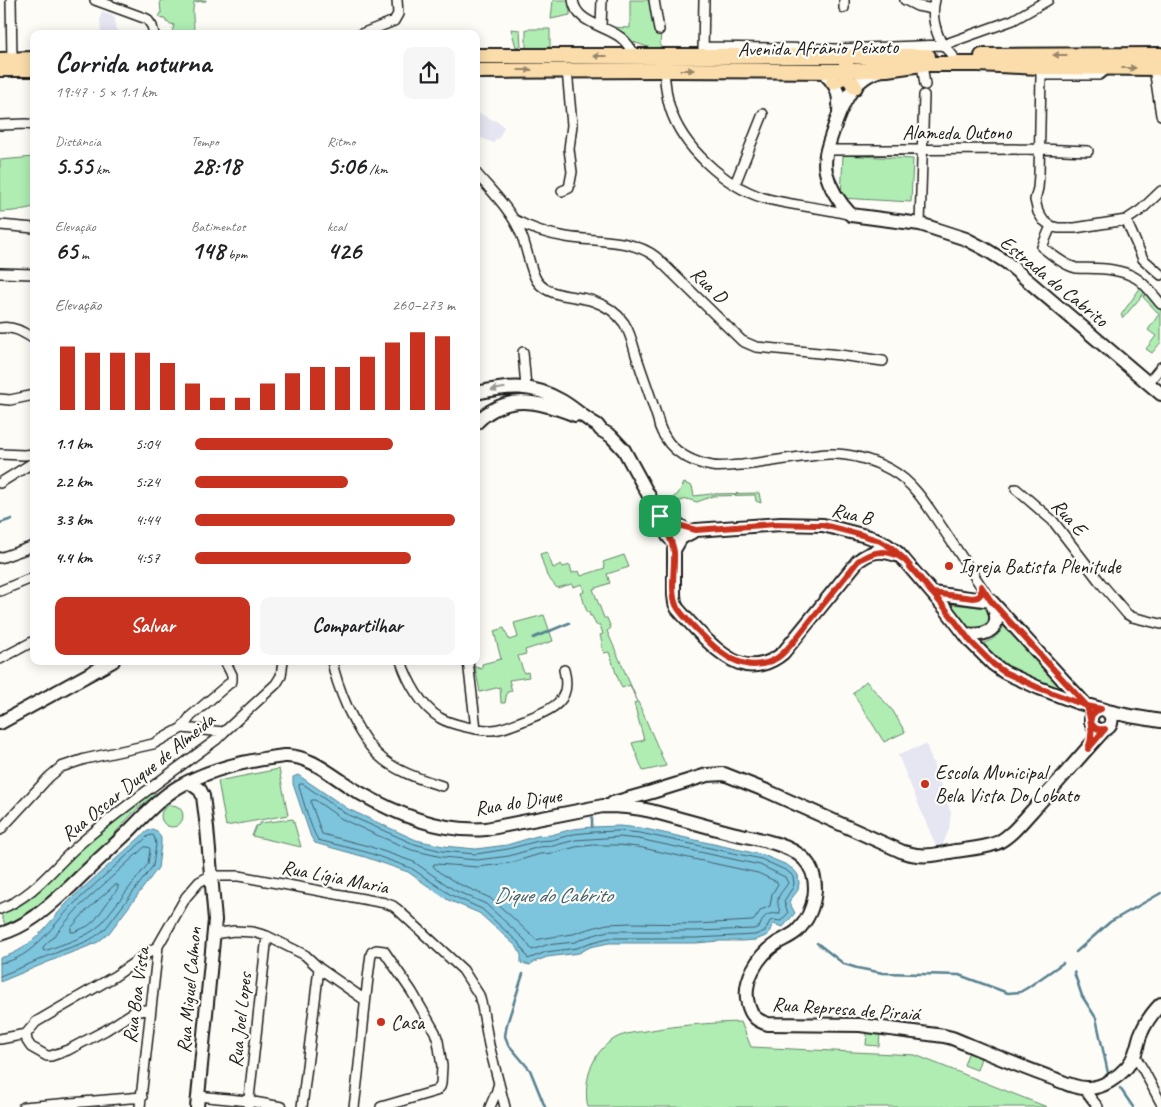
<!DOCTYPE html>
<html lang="pt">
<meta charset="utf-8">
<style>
:root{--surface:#fff;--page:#f6f6f6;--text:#202124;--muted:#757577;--accent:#c8321e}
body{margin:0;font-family:Caveat,sans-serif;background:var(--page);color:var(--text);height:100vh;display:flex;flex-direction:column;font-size:19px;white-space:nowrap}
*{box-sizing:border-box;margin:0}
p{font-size:16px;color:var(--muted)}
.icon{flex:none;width:28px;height:28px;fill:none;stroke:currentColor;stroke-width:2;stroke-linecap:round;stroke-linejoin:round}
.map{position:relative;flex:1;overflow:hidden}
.drawer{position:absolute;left:30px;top:30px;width:450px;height:635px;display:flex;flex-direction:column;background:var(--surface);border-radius:10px;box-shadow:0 2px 12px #0003}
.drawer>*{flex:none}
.pin{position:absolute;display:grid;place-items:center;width:42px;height:42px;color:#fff;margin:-21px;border-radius:10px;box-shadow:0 2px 8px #0006}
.round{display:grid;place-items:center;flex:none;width:52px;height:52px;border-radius:10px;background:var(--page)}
.overview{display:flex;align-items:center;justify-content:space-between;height:85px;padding:0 25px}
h1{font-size:28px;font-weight:700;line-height:38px}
.figures{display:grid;grid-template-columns:repeat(3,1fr);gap:8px;height:85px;padding:5px 25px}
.figures div{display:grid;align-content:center}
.figures b{font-size:25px;font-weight:700}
.figures small{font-size:14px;font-weight:400}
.figures p{font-size:14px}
.chart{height:140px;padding:10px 25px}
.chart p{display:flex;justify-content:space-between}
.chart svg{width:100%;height:90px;margin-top:5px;stroke:var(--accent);stroke-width:6}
.primary-button{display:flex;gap:10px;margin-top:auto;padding:10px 25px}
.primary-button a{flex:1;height:58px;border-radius:10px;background:var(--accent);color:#fff;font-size:20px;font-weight:700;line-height:58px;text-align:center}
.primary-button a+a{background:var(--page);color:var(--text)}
ul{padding:0 25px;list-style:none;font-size:16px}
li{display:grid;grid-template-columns:80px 60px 1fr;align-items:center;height:38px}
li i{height:12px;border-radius:6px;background:var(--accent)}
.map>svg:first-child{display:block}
.built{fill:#e5e6f2}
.green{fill:#afedb3;stroke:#668468}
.water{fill:#7dc4dd;stroke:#568190}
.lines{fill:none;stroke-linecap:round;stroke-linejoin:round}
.shore{stroke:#435f69;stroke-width:1}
.stream{stroke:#568190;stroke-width:2.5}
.street-casing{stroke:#1c1c1c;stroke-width:12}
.secondary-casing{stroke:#1c1c1c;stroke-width:16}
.primary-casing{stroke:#1c1c1c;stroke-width:18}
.street{stroke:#fdfcf7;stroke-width:9}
.secondary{stroke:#fdfcf7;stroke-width:12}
.primary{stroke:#fbddab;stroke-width:14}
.oneway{fill:#97866b}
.oneway2{fill:#989794}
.route-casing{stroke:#fff;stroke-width:10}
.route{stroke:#c8321e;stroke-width:6}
.poi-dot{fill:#c8321e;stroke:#fdfcf7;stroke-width:2}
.labels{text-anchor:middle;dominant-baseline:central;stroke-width:4.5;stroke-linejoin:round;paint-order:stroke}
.street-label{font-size:20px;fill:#1c1c1c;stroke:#fdfcf7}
.poi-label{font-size:20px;fill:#1c1c1c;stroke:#fdfcf7;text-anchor:start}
.water-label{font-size:21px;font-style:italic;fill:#435f69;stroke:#fdfcf7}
</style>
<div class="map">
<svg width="1161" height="1107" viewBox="0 0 1161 1107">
<rect width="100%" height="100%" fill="#fdfcf7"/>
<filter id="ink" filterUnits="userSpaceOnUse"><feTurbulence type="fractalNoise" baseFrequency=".02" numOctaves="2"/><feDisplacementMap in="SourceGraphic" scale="10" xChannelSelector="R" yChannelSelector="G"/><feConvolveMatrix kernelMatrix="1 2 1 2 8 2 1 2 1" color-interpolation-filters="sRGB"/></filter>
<g filter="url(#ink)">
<!-- built -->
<path class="built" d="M101 12 113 15 115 19 116 29 118 30V34H101L100 18H101Z
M476 112 502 124 501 125 504 127 498 140 496 138 494 143 476 136Z
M926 744 951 813 949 829 942 847 937 849 898 755Z"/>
<!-- green -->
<path class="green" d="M160 0H206V1L194 2C194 6 192 11 193 16 193 22 195 27 193 33L183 31 178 34 172 33 174 25 166 22V20L159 17 161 13Z
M553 0H569L570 15 551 19Z
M630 0H652L661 29 660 51 606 33 610 27 630 28Z
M511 29 520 30 521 46 516 47Z
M526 29H550V47L526 49Z
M843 155 913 159 911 202 841 198Z
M34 157V207L15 211 0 212V160Z
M1141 287 1146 291 1123 318 1121 315Z
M1149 292 1161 305V342L1152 353 1146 349 1156 336 1148 330 1159 314 1143 297Z
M684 483 692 486 694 496 711 494 759 493 761 503 756 501 755 495 713 496 697 502 687 499 677 502 671 503V499L678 494Z
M547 552 553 568 561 564 563 567 570 565 572 573 579 571 581 576 605 568 603 562 624 555 629 567 607 574 610 583 593 589 604 618H607L611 628 607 631 666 766 643 771 632 743 644 740 634 703 637 702 630 685 622 688 617 676 609 652 604 653 601 643 602 642 600 635 603 634 600 625H596L592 616H590L589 612H587L581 593 584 592 582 584 573 587 572 584 557 588 547 576 540 554Z
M950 604 989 608 991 622 976 634 984 643C994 640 1000 634 1005 624L1072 696 1007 668 986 652Z
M544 615 553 641 525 650 526 654 518 656 524 673 528 672 529 677 509 680 512 691 507 692 505 703H501L500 687 480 692 475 667 482 669V664L501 659 494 631 504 628 509 640 518 637 514 623Z
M866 681 893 711 905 732 884 742 853 693Z
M279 769 288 815 226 826 218 781Z
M159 793C141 803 129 817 116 832 105 845 91 858 78 870 55 892 36 913 6 927L1 914 17 905 45 885 83 848 146 794Z
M161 816a11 11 0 1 1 22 0a11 11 0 1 1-22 0Z
M293 819 301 847 252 836 256 826 260 825V823Z
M741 1022 751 1047 915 1055 1047 1107H588C582 1081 593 1047 620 1036 628 1033 637 1032 646 1031 678 1025 709 1023 741 1022Z
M867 1032 880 1033 879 1046 866 1045Z
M969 1051 982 1055 977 1070 964 1065Z"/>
<!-- water -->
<path class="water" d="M298 775 348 809 416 840 443 846 476 849 507 845 537 836 551 835 573 829 592 827 619 826 641 828 763 855 787 865 794 870 798 875 799 883 798 890 789 902 795 913 783 927 773 924 768 935 756 940 741 941H719L696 943H609L590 947 579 953 547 957 534 962 530 965 521 963V955L517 947 479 913 448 900 408 872 365 857 315 843 311 837 293 784V777Z
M152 829 157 831 161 838V844L158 868 109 933 98 942 84 948 65 955 0 982V958C35 949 49 920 73 897 97 875 122 854 146 832Z"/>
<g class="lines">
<!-- shore -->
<path class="shore" d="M300 784H303L346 814 414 844 442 851 476 854 508 849 538 841 552 840 574 834 593 832 619 831 640 833 761 859 785 870 790 873 793 877 794 883 793 887 784 901 788 913 781 921 773 920 770 921 765 931 755 935 696 938H608L589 943 577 948 546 952 528 959 520 944 482 909 451 895 411 868 366 852 318 840C310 827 304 802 299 787Z
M312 800H315L342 819 372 833 412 850 442 857 477 860 509 856 539 847 553 846 575 840 619 837 639 839 760 865 785 877 788 883C784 890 776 896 778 904 778 907 780 910 780 913L778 914C768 912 763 916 760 926L754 929 696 931H608L587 937 575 942 546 945 532 950 524 939 486 904 454 890 414 862 368 846 322 834 311 803Z
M594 845H618L638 847 758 873 777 882 778 884 772 894 770 906 761 910 754 920 752 921 695 924 631 923 607 924 585 930 573 934 545 938 536 940 512 917 490 898 457 883 439 872 433 866 434 864H436L478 867 510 863 540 854 553 853 576 847Z
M145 847H148L150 849 148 864 100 925C85 939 64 943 45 951L43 950V947L53 937 79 907Z
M115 885H118V888L95 920 88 926 74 932H71V928L85 912Z
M0 963C33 960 55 921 77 901 100 879 125 858 148 836L152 835 154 836 156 844 153 866 105 929C90 942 80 944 63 950 42 958 21 968 0 976"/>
<!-- stream -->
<path class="stream" d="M0 523 12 519
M533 638 569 623
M592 818V827
M817 943 844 964 857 968 883 973 959 975 1008 993 1020 992 1027 988 1063 963
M1076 952 1110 922 1161 893
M1074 972 1082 996 1096 1018 1108 1073
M523 974 507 1024 505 1036 508 1044 530 1070 545 1107
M1120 1088 1133 1107"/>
<defs>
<path id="street" d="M11 0 12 60
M95 0 147 19 152 26 154 34
M573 0C576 23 604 25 620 37 627 42 631 49 635 55
M654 0 659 30
M905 0 917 6 933 9
M935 0C931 14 935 31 942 44 945 48 950 52 953 56
M844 8V0
M601 26 602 0
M361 34 394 21 398 14 397 0
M703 47 838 49 943 45 1013 20 1048 0
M703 52 704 0
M922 64 925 85
M1154 68 1161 115
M664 70C665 83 666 95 670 108 682 147 725 186 764 198 792 206 822 207 851 215
M1040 70 1041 75H1099L1108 68
M1041 75 1039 175 1038 188 1035 200 1038 212 1043 220 1051 226 1058 228H1075L1126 220 1141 210 1161 191
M0 125 26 124 34 125
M827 150 1039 149 1088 151
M476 173C492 192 512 211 521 234 527 247 530 271 537 281 549 298 576 295 593 301 605 305 617 313 624 323 630 332 633 344 636 355 643 376 651 398 658 420 659 429 664 436 669 443 680 456 696 463 712 466 722 468 732 465 742 465 770 462 800 456 829 454 849 453 873 460 891 470 913 482 927 505 941 526 958 551 974 576 991 601
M735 184 763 114
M562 191 569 188 572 172 569 149 572 125 567 70
M515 220C531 229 548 234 566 237 596 242 631 238 656 257L742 341 756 347 840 355 883 361
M1126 220 1143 259 1161 275
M920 224 924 95
M0 225 34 228
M1051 226 1042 247C1052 255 1064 265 1076 268 1096 269 1118 267 1136 278 1146 284 1153 295 1161 304
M0 273 34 274
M0 328C14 326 23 332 34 339
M523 352 526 387
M1148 383 1161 367
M0 399 10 400 34 395
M0 454 24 455 34 454
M0 483 34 462
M1016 489 1053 521 1100 582 1127 614 1132 617 1161 624
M0 558 34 546
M0 591 34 577
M0 659 34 641
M332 661C335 678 341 693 348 709 356 725 364 741 377 754 394 771 420 779 442 786
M401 661C408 682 421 706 440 718 450 724 479 731 492 730 502 730 514 724 525 720 550 710 573 703 564 670
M468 661 476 729
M182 728 224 732
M0 830 49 777 61 767 85 759 153 744 182 728 191 716 232 681V675L225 661
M0 909C35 896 55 865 82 842 125 805 170 774 216 740L224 732 276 684 281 676 283 661
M213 934 234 931 253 932 267 936 305 955 319 968 365 1000
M26 1034 36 1022 115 976 158 946
M26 1034 27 1041 31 1047 47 1056H51L68 1050 106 1030 134 1012 151 1009
M0 1039 26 1034
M1135 1056 1144 1071 1161 1103
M1083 1088 1098 1107
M198 1096 248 1101 282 1107
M23 1107 142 1097
M140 1107 158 946 186 897 199 882 208 877 212 876H239L385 903 393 906 397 909 463 970 479 995 482 1006 489 1045 505 1107
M248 1107 267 936
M302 1107 319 968
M354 1107C361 1056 364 1005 371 954L372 952 376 950 384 951 412 992 435 1032 438 1041 442 1066 441 1084 440 1087 436 1091 381 1107
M490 1107 496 1093 499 1083"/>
<path id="secondary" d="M882 70C852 77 840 108 832 134 828 146 823 159 826 172 830 189 840 203 851 215L920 224 966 239 985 249 1006 262 1161 394
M827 76C838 86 840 97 839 112
M476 393C508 386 532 383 562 401 574 408 584 418 597 425L601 430 611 436 624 450 660 516 668 534
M476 423C506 392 539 401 575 415
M667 532a8 8 0 1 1 16 0a8 8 0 1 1-16 0Z
M681 538 696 530 781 524 823 525 870 537 887 545 898 553 945 608 971 642 993 664 1004 672 1039 688 1076 702 1105 710C1114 715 1114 729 1102 730 1088 730 1087 712 1101 709
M681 538 674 550V595L675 603 677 608C692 625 717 655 739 663 754 669 771 663 783 653L858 561C871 551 880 549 896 555
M932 593 991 601 1086 705
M965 634C988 637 1004 628 992 604
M1108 711 1130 716 1161 721
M0 723 113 661
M189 782 200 790 203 796 207 828 215 920 197 1107
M613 803 652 792 707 775 724 774 767 791 903 852C923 858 935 855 955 851 969 849 984 848 997 843 1011 836 1021 823 1031 812 1056 785 1080 756 1105 729
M0 934C29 926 49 906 71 886 89 868 108 851 126 834 143 817 159 798 180 786 210 769 250 760 284 756 310 754 336 779 358 792 396 814 441 833 486 829L603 806C620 806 635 807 651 811 678 818 705 826 732 833 753 838 788 843 804 859 823 879 815 913 797 931 791 936 784 939 777 943 758 955 742 981 748 1004 751 1016 757 1021 768 1024L860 1025 944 1036 952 1038C986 1052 1020 1067 1055 1079 1065 1083 1077 1089 1088 1088 1103 1088 1118 1077 1127 1067 1135 1058 1137 1047 1140 1036 1145 1023 1152 1013 1161 1004"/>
<path id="primary" d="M476 56H928
M982 56 1161 55
M0 60 34 59
M846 64 847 75 855 87
M0 69H34
M476 71 664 70 847 71 887 69 922 64H978L1039 67 1161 68
M833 82 847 75"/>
</defs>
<!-- street casing -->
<use href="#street" class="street-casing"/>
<!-- secondary casing -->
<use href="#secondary" class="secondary-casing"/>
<!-- primary casing -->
<use href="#primary" class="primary-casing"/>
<!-- street -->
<use href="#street" class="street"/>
<!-- secondary -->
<use href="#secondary" class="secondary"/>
<!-- primary -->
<use href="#primary" class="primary"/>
</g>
<!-- one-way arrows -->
<defs><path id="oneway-solid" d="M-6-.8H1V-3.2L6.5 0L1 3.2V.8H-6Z" transform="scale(1.25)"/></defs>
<g class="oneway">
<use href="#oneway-solid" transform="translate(1060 55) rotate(-180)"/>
<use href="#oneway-solid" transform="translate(600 56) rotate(180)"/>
<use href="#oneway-solid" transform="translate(1129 68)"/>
<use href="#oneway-solid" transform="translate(525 70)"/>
<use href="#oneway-solid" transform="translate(687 70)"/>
</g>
<use class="oneway2" href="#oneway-solid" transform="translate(498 389) rotate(170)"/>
</g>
<g class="lines" filter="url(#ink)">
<defs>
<path id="route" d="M660 516 678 525 696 530 775 524 816 525H823L862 535 880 541 892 548 904 559 945 608 971 642 993 664 1004 672 1039 688 1087 706C1091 721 1094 734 1088 749L1105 729C1089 732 1085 713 1101 709L1087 706 991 601 981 586V594L978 597 973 598 932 593C925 584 918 576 911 568 909 565 906 561 903 559 888 548 872 551 858 561 842 581 826 601 810 621 801 632 788 651 777 658 752 674 728 660 709 642 700 632 681 616 676 605 670 590 675 568 674 552 673 542 664 525 660 516"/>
</defs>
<!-- route casing -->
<use href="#route" class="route-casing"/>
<!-- route -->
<use href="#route" class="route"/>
</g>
<!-- markers -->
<g class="poi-dot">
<circle cx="949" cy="566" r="5"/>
<circle cx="925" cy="784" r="5"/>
<circle cx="381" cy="1022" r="5"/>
</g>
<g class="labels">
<!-- street labels -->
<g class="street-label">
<text transform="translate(818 48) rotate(-1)">Avenida Afrânio Peixoto</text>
<text x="957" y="132">Alameda Outono</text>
<text transform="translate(1054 281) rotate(39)">Estrada do Cabrito</text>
<text transform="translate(709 285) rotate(44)">Rua D</text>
<text transform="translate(852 514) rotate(14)">Rua B</text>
<text transform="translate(1069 517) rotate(48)">Rua E</text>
<text transform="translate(138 777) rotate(-39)">Rua Oscar Duque de Almeida</text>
<text transform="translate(518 802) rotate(-9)">Rua do Dique</text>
<text transform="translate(335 877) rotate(11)">Rua Lígia Maria</text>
<text transform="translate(189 990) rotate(-85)">Rua Miguel Calmon</text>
<text transform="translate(136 995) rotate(-82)">Rua Boa Vista</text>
<text transform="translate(846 1009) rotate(4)">Rua Represa de Piraiá</text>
<text transform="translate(240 1020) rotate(-84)">Rua Joel Lopes</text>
</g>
<!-- poi labels -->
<g class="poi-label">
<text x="959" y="566">Igreja Batista Plenitude</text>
<text x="935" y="772">Escola Municipal<tspan x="935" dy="23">Bela Vista Do Lobato</tspan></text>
<text x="391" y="1022">Casa</text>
</g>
<!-- water labels -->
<g class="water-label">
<text x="553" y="895">Dique do Cabrito</text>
</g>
</g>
</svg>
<div class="pin" style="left:660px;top:516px;background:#1e9e55"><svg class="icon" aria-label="arrive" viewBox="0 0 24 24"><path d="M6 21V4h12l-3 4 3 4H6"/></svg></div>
<section class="drawer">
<div class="overview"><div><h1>Corrida noturna</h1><p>19:47 · 5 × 1.1 km</p></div><a class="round"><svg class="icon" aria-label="share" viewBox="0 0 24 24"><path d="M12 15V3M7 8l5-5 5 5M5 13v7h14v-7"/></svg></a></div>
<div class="figures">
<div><p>Distância</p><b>5.55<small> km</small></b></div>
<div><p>Tempo</p><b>28:18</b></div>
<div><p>Ritmo</p><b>5:06<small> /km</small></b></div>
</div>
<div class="figures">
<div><p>Elevação</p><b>65<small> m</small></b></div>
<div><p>Batimentos</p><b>148<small> bpm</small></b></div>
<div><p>kcal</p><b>426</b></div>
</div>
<div class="chart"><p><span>Elevação</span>260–273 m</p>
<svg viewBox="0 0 160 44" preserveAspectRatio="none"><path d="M5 44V13M15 44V16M25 44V16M35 44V16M45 44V21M55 44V31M65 44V38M75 44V38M85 44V31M95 44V26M105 44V23M115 44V23M125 44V18M135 44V11M145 44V6M155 44V8"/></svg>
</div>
<ul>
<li><b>1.1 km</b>5:04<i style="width:76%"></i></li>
<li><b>2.2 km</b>5:24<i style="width:59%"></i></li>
<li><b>3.3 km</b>4:44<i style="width:100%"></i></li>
<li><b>4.4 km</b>4:57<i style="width:83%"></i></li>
</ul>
<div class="primary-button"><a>Salvar</a><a>Compartilhar</a></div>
</section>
</div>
